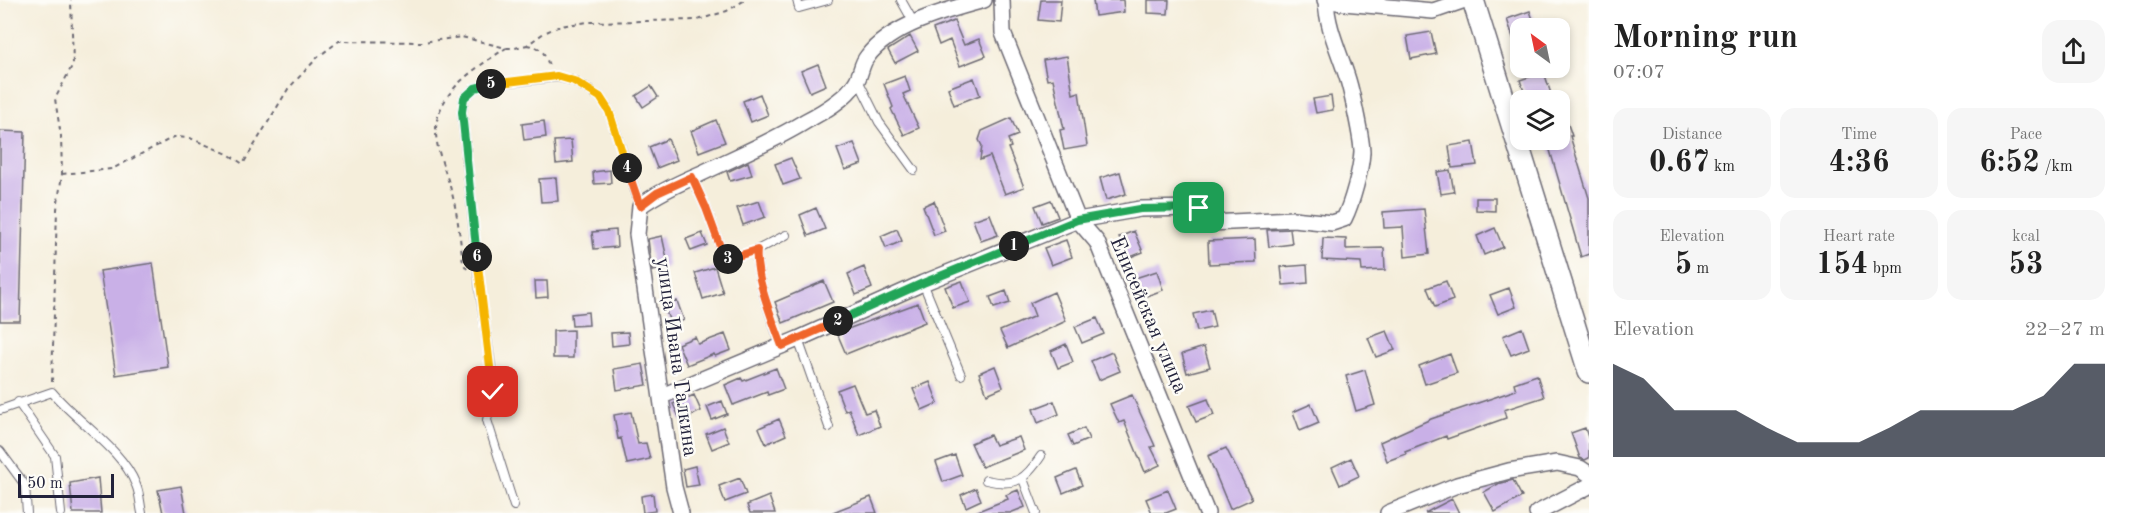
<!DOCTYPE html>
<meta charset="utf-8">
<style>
:root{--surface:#fff;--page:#f6f6f6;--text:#222;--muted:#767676;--accent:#111827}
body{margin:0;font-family:"Old Standard TT",serif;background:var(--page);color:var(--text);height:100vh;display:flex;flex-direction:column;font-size:22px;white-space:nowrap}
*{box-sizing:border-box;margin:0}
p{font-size:20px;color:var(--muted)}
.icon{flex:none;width:33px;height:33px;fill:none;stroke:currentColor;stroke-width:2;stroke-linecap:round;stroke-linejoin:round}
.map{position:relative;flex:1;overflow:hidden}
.panel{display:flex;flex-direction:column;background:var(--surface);width:540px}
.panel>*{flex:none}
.needle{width:39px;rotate:327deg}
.controls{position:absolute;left:1510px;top:18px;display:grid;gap:12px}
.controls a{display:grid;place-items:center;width:60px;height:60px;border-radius:12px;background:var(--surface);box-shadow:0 3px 9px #0003;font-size:30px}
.scale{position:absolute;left:18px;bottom:15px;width:96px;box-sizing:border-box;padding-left:6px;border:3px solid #22223b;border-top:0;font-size:16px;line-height:21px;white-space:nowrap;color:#22223b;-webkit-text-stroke:4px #fdfcf7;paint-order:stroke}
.pin{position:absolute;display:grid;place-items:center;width:51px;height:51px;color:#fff;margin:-26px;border-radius:12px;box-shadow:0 3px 9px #0006}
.km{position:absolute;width:30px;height:30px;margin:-15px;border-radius:50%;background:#222;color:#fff;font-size:16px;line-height:30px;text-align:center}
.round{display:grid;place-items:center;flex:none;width:63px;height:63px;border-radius:18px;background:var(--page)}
.summary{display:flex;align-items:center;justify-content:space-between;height:102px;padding:0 24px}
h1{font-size:33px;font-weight:800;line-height:45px}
.stats{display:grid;grid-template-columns:repeat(3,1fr);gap:9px;height:102px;padding:6px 24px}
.stats div{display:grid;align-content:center;border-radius:15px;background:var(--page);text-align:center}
.stats b{font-size:30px;font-weight:800}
.stats small{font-size:16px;font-weight:400}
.stats p{font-size:16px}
.chart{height:168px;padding:12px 24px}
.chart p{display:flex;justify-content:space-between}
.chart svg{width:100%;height:108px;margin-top:6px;fill:var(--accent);opacity:.7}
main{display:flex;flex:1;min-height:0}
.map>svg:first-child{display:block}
.building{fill:#c9b0e7}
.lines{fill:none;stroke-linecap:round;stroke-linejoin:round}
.lane-casing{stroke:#6c6973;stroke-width:10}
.street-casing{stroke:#6c6973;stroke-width:18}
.secondary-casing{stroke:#6c6973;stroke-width:24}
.path{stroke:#6c6973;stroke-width:2;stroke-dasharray:4.5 4.5;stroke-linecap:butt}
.lane{stroke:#fff;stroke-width:8}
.street{stroke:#fff;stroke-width:15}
.secondary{stroke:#fff;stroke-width:21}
.split-1-casing{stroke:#fff;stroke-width:12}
.split-2-casing{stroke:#fff;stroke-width:12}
.split-3-casing{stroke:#fff;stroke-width:12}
.split-4-casing{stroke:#fff;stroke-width:12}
.split-5-casing{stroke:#fff;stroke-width:12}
.split-6-casing{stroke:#fff;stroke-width:12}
.split-7-casing{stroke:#fff;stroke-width:12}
.split-1{stroke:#22a559;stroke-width:8}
.split-2{stroke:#22a559;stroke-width:8}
.split-3{stroke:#f0652b;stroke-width:8}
.split-4{stroke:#f0652b;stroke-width:8}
.split-5{stroke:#f5b400;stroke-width:8}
.split-6{stroke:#22a559;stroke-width:8}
.split-7{stroke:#f5b400;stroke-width:8}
.labels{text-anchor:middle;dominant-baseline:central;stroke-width:5;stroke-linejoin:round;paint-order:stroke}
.street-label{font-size:21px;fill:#22223b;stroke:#fdfcf7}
</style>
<main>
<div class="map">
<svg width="1589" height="513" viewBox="0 0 1589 513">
<rect width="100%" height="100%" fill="#fdfcf7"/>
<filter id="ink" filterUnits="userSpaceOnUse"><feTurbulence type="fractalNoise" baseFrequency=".0167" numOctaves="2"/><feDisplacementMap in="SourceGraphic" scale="12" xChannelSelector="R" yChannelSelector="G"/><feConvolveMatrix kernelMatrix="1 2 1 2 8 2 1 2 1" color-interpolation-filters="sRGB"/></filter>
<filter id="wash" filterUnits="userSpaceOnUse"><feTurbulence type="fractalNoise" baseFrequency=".008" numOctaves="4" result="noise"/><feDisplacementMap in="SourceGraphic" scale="24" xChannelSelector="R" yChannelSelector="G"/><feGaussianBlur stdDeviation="1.35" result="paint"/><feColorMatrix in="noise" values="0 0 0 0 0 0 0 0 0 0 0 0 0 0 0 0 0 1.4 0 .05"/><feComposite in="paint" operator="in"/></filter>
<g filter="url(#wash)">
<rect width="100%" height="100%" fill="#f5eedb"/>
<g id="blocks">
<!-- building -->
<path class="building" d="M1041 0H1061L1059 22 1038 20Z
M1093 0H1123L1124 12 1095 16Z
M1148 0H1169L1168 14 1148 13Z
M1530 11 1536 28H1521V56H1519L1507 19Z
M954 21 964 45 979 39 986 56 960 66 950 40 939 45 933 29Z
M1431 32 1436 54 1411 59 1407 36Z
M910 36 918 51 895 63 888 50Z
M1067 56 1073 94 1079 92 1087 146 1064 150 1060 130 1064 129 1053 79 1047 80 1043 60Z
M818 64 826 85 810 92 801 71Z
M1544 72 1551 94 1527 100 1520 80Z
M905 76 910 91 903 94 919 128 904 135 891 109 893 107 884 84Z
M974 78 980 95 954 105 948 88Z
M651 86 658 97 643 107 636 96Z
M760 94 768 115 751 122 743 101Z
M1331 96 1333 110 1316 113 1313 99Z
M1560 107H1562L1572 136H1570L1589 198V254L1581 257 1547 140H1560Z
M1011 118 1018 135 1008 139 1011 147 1008 148 1024 187 1005 194 990 156 980 160 982 146 979 140 982 131Z
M716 120 725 142 699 152 691 131Z
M544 121 546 137 524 140 522 124Z
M0 131 25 132 20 321H0Z
M668 139 677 160 657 168 649 147Z
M571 140 573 162 556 164 554 141Z
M1473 142 1477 165 1452 168 1449 146Z
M854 143 862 164 845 170 837 149Z
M791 158 800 179 783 185 775 164Z
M748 162 752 175 730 181 727 172Z
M610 170 611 183 594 184 593 172Z
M1450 170 1454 192 1441 194 1437 172Z
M1120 172 1126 194 1106 200 1100 178Z
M556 178 558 201 541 202 539 179Z
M1476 198H1495V211L1476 210Z
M1051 200 1058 217 1042 223 1035 206Z
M759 201 765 217 743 225 737 208Z
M934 201 945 231 934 235 923 206Z
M816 208 825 229 808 236 800 215Z
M1424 209 1429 254 1405 257 1403 227 1384 228 1383 212Z
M990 214 998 235 981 241 973 220Z
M1495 228 1503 247 1484 255 1477 236Z
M897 229 902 241 886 248 881 236Z
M1290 229 1292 244 1269 247 1267 230Z
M616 230 617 247 594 249 592 232Z
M1134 231 1143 252 1128 258 1119 237Z
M702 233 707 245 691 251 686 239Z
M662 236 669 268 652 271 648 239Z
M1323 238 1346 239V249L1384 248 1385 270 1362 271 1361 262 1322 260Z
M1255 239 1256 262 1209 264 1208 241Z
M1066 240 1072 257 1051 265 1044 248Z
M153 263 168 367 116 375 100 271Z
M1307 265 1308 283 1283 285 1281 267Z
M715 267 723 293 703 299 695 273Z
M864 267 872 288 856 295 848 274Z
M1157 271 1163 290 1141 298 1135 278Z
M535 281H547L548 297 536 298Z
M824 281 833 302 783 323 775 302Z
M962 281 970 302 953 308 945 287Z
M1446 281 1453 300 1435 307 1427 288Z
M1509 288 1516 307 1498 314 1490 295Z
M1006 291 1010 303 994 308 990 297Z
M1054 292 1066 321 1008 348 1000 331 1035 316 1030 303Z
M677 301 684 320 671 325 664 306Z
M918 303 925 322 846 354 837 333Z
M1211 310 1215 327 1197 331 1193 314Z
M588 312 589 325 572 326 571 314Z
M1097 318 1104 334 1082 343 1075 327Z
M1522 328 1529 348 1511 355 1503 336Z
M573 330V358H553V331Z
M1387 331 1395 350 1376 357 1368 338Z
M628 332 629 344 612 346 611 333Z
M725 334 731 350 715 356 714 354 687 365 678 344 695 337 698 344Z
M1066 344 1073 362 1058 368 1051 351Z
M1204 347 1210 367 1187 373 1182 354Z
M1112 352 1120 371 1099 380 1091 361Z
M1450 354 1457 373 1425 384 1419 366Z
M643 364 647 385 617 390 614 369Z
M995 366 1003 387 987 394 979 373Z
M776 368 784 389 768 395 767 392 733 405 725 385 741 378 743 381Z
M1365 370 1375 405 1356 411 1346 376Z
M1537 375 1544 397 1504 410 1506 418 1447 439 1446 436 1405 452 1406 454 1387 461 1380 442 1431 419 1516 390 1514 383Z
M930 382 938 403 922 410 913 389Z
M853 384 865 413 874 410 880 426 859 435 849 409 845 411 837 390Z
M694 395 701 411 681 421 673 404Z
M1132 395 1155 446 1151 447 1160 465 1145 472 1124 421 1119 423 1110 404Z
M1208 399 1214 415 1196 422 1189 406Z
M722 401 727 414 712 420 707 407Z
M1054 401 1059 414 1038 423 1033 409Z
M1311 404 1319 423 1300 431 1293 412Z
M631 412 638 444 646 443 650 459 627 464 621 438 618 439 614 415Z
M779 419 786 435 766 444 759 428Z
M723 427 729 442 712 449 706 434Z
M1084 428 1089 439 1073 446 1068 435Z
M1585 428 1589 440V458L1585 460 1580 458 1571 433Z
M990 435 995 445 1019 437 1024 450 982 467 971 443Z
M1226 448 1252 499 1230 509 1208 456Z
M955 455 962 475 943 482 936 462Z
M1351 458 1359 476 1340 485 1332 467Z
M695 466 699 485 686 487 683 469Z
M1076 470 1082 485 1063 493 1057 478Z
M98 478 101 513H73L70 483Z
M740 478 746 494 725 502 719 486Z
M1513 480 1522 497 1495 512 1484 492 1498 484Z
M181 486 186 513H163L158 490Z
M976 488 981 500 966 507 961 495Z
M1018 490 1025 507 1010 513H973L1008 499 1006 495Z
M1168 490 1176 509 1166 513H1152L1146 499Z
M653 494 655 511 643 513 641 496Z
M769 496 775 513H750L747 505Z
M871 497 877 513H833V512Z
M1452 499 1459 513H1425Z"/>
</g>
</g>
<g filter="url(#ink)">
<use href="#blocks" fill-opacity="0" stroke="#6c6973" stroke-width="1.5"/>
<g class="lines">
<defs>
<path id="lane" d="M797 0 799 8 828 0
M901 0 914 23
M858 80 879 122 914 170
M692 177 706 208 725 260
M923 283 961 375
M798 339 829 427
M781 346C773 321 754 275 757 250L786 235
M18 402 55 456 61 513
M0 410 52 392C77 422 122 449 136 485 140 494 140 504 142 513
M0 451 25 485 27 513
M1023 479 1036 513
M986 480C1016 487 1025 480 1041 456
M514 506 487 420 493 392 492 373 480 291 462 113 464 98 475 88 491 84 557 77 574 81 600 97 609 111 640 206"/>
<path id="street" d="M1002 0 1003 33 1078 220 1097 242 1207 513
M1325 0 1344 3 1433 11 1465 0
M662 396 798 339 923 283 1078 220 1140 209 1199 208 1210 223 1293 219 1332 223 1344 219C1352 203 1361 170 1362 152 1362 140 1352 93 1348 80 1340 53 1327 29 1326 0
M681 513 674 487 637 234 640 206C659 192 679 183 700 174 735 157 772 142 806 121 823 112 846 99 856 82 861 75 861 64 867 57 890 25 947 10 984 0
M1388 513 1457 485 1509 471 1557 463 1580 468 1589 474
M1537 513 1589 486"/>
<path id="secondary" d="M1473 0 1589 372"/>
</defs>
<!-- lane casing -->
<use href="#lane" class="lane-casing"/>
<!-- street casing -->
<use href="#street" class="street-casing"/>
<!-- secondary casing -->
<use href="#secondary" class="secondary-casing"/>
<!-- path -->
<path class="path" d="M527 45C544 48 544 53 550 68
M62 174 112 169 174 137 190 138 228 154 243 164 288 89 318 57 339 41 422 42 462 37 506 48H515L527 45 544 33 560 26 588 22 698 20 727 11 745 0
M734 257 746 254
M467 269 463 263C460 239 458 214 451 190 446 171 435 149 436 128 439 89 478 67 506 48
M52 382 57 209 62 174 61 136 55 99 73 64 71 0"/>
<!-- lane -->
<use href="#lane" class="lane"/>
<!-- street -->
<use href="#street" class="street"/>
<!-- secondary -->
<use href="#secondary" class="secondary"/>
</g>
</g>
<g class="lines" filter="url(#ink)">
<defs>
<path id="split-1" d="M1014 246 1077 220 1140 209 1199 208"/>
<path id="split-2" d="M838 321 923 283 1014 246"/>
<path id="split-3" d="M728 259 757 250C754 275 773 321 782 346L838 321"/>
<path id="split-4" d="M627 168 640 206 657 193 692 177 706 208 725 260 728 259"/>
<path id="split-5" d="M491 84 557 76 574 81 600 97 609 111 627 168"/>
<path id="split-6" d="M477 257 462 112 464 98 475 88 491 84"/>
<path id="split-7" d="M477 257 493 392"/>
</defs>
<!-- split-1 casing -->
<use href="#split-1" class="split-1-casing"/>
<!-- split-2 casing -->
<use href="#split-2" class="split-2-casing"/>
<!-- split-3 casing -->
<use href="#split-3" class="split-3-casing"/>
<!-- split-4 casing -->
<use href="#split-4" class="split-4-casing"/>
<!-- split-5 casing -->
<use href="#split-5" class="split-5-casing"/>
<!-- split-6 casing -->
<use href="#split-6" class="split-6-casing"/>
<!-- split-7 casing -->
<use href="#split-7" class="split-7-casing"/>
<!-- split-1 -->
<use href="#split-1" class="split-1"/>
<!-- split-2 -->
<use href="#split-2" class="split-2"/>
<!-- split-3 -->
<use href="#split-3" class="split-3"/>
<!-- split-4 -->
<use href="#split-4" class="split-4"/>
<!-- split-5 -->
<use href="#split-5" class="split-5"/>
<!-- split-6 -->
<use href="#split-6" class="split-6"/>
<!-- split-7 -->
<use href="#split-7" class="split-7"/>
</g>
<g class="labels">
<!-- street labels -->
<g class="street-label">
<text transform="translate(1148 315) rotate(67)">Енисейская улица</text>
<text transform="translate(676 357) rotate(82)">улица Ивана Галкина</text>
</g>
</g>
</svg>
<div class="controls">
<a><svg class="needle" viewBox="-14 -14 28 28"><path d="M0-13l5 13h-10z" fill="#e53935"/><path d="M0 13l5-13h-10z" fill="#767676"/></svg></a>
<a><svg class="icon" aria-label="layers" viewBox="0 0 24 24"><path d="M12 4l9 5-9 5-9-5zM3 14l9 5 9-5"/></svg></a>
</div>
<div class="scale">50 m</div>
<div class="pin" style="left:1199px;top:208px;background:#1e9e55"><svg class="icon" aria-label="arrive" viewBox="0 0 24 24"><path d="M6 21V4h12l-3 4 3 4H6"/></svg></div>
<div class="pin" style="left:493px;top:392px;background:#d93025"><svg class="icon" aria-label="check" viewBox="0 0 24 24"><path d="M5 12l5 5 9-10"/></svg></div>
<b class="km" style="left:1014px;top:246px">1</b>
<b class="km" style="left:838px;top:321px">2</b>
<b class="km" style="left:728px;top:259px">3</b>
<b class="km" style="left:627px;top:168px">4</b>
<b class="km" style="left:491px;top:84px">5</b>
<b class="km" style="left:477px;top:257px">6</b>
</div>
<section class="panel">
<div class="summary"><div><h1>Morning run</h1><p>07:07</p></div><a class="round"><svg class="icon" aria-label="share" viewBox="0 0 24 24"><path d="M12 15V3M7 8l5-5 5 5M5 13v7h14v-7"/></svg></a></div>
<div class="stats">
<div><p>Distance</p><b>0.67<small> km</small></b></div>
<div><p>Time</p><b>4:36</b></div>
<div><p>Pace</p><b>6:52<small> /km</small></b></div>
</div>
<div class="stats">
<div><p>Elevation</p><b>5<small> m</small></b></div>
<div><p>Heart rate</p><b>154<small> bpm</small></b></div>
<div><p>kcal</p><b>53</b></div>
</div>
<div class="chart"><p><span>Elevation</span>22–27 m</p>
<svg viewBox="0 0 160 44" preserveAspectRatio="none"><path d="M0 44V6L10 12L20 25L30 25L40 25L50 32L60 38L70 38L80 38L90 32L100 25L110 25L120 25L130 25L140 19L150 6L160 6V44z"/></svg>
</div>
</section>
</main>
